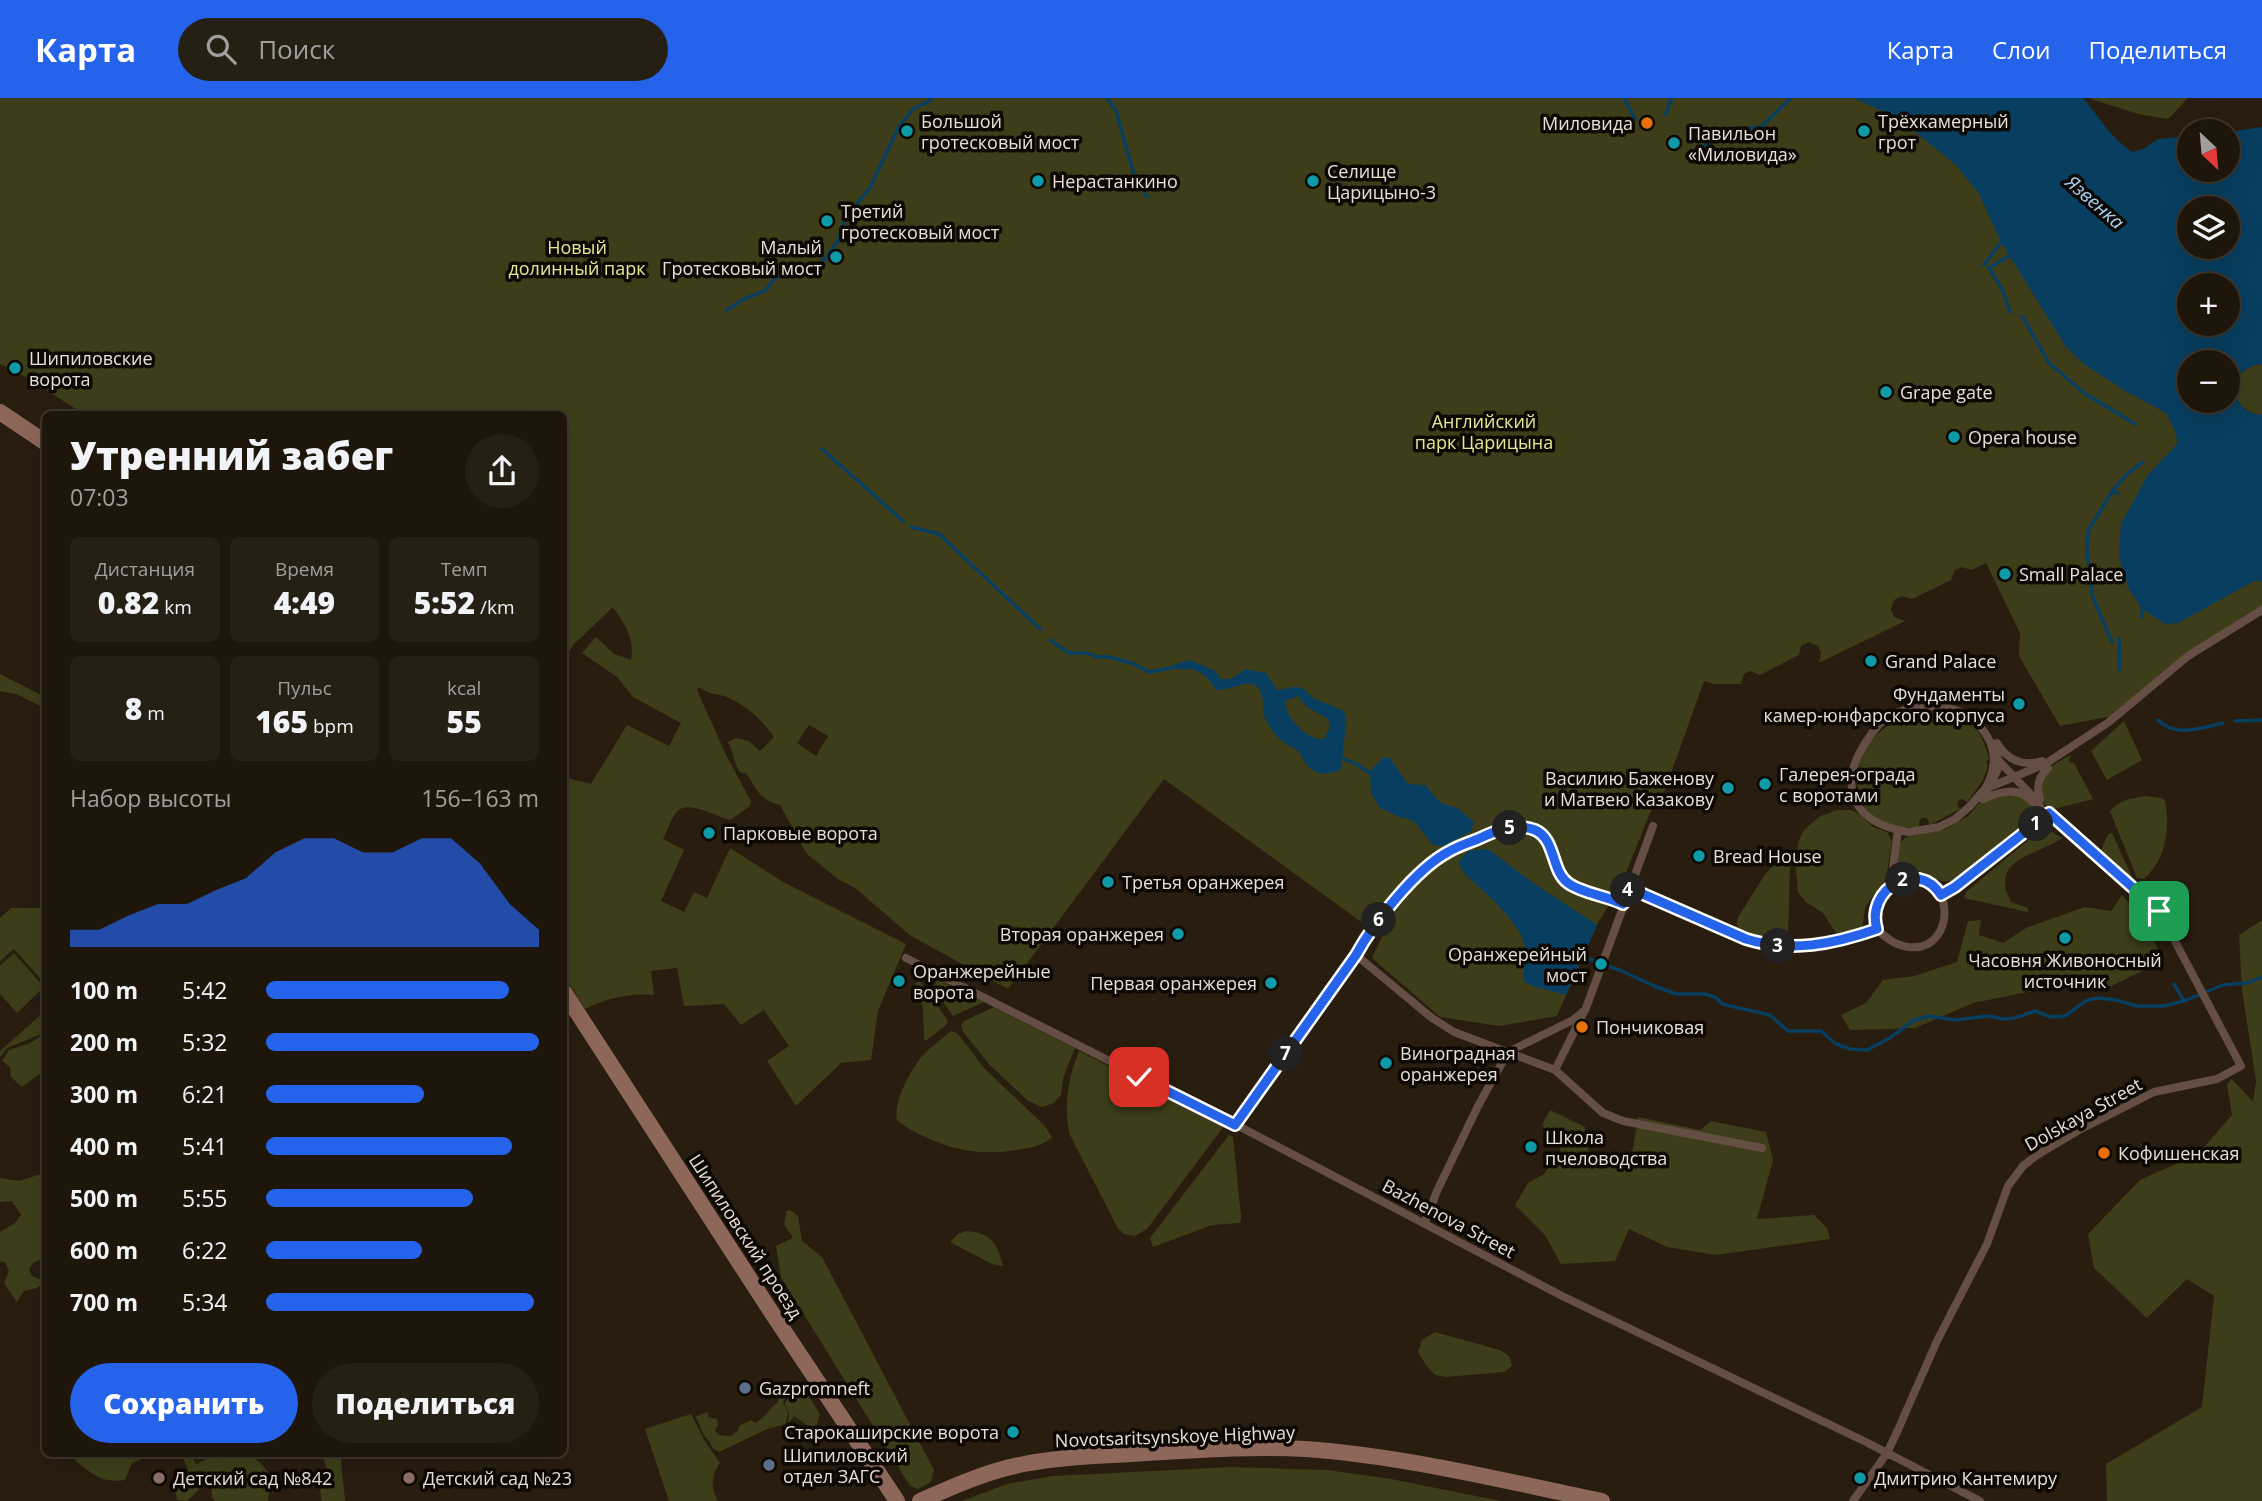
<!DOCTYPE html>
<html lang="ru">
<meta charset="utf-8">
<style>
:root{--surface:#1e160b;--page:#261f14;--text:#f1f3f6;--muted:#a19f9d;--line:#3c352c;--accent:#2563eb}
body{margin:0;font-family:"Open Sans",sans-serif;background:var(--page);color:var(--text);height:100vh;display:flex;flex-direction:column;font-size:26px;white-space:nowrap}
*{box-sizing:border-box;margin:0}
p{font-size:23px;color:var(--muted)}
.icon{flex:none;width:38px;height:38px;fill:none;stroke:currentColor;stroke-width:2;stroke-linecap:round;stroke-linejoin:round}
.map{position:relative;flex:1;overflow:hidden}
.side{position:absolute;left:42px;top:313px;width:525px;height:1046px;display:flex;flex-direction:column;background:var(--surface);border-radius:10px;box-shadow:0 7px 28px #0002,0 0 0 2px var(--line)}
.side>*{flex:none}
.needle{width:46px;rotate:154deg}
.fabs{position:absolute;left:2177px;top:21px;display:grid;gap:14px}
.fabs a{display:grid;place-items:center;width:63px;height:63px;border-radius:50%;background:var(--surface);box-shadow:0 7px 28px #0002,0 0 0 2px var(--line);font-size:35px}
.pin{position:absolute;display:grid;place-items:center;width:60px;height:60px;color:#fff;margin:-30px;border-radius:14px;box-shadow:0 4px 10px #0006}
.km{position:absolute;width:35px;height:35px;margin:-18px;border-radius:50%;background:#222;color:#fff;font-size:19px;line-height:35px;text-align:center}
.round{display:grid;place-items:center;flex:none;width:74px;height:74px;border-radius:37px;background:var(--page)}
.head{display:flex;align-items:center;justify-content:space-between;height:119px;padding:0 28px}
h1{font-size:38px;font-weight:800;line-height:52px}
.metrics{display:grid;grid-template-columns:repeat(3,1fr);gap:10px;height:119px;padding:7px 28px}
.metrics div{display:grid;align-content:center;border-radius:10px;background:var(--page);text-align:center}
.metrics b{font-size:30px;font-weight:800}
.metrics small{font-size:19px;font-weight:400}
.metrics p{font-size:19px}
.chart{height:196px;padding:14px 28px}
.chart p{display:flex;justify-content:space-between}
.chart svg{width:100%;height:126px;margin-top:7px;fill:var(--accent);opacity:.7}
.cta{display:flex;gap:14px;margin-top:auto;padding:14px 28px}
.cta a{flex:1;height:80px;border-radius:42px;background:var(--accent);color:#fff;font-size:28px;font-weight:800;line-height:80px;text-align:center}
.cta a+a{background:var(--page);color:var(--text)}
ul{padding:0 28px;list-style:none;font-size:23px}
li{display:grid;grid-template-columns:112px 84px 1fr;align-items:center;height:52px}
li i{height:18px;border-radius:9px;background:var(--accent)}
header{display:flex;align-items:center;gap:42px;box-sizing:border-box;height:98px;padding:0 35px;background:var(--accent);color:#fff}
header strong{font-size:33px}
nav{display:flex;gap:38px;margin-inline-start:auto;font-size:24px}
.search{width:490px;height:63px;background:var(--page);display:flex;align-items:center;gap:18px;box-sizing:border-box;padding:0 24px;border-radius:38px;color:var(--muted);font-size:26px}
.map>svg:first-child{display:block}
.green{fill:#3d3e19;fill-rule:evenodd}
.water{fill:#083e5f;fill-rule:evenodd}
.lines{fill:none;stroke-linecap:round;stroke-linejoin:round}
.stream{stroke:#083e5f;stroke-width:3.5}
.pedestrian{stroke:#654e44;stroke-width:8}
.secondary{stroke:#8d6759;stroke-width:16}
.route-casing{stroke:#fff;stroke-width:14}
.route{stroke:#2563eb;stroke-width:9}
.food-dot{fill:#e8710a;stroke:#0d0804;stroke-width:2.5}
.culture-dot{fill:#0f9aa8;stroke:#0d0804;stroke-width:2.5}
.service-dot{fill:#5c6f8a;stroke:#0d0804;stroke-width:2.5}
.education-dot{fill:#8d6e63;stroke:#0d0804;stroke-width:2.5}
.labels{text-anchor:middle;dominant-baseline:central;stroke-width:7;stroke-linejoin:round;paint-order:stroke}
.poi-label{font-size:18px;fill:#e8e0d7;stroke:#0d0804;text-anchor:start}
.park-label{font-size:18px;fill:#e4e993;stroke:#0d0804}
.street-label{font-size:18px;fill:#e8e0d7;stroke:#0d0804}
.water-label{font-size:19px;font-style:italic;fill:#a8d2f4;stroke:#0d0804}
</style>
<header>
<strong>Карта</strong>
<div class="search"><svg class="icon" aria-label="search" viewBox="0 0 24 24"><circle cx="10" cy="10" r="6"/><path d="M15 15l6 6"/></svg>Поиск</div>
<nav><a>Карта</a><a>Слои</a><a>Поделиться</a></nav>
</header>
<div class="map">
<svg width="2262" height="1403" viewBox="0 0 2262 1403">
<rect width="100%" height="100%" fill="#281d0f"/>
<!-- green -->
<path class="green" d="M0 0H1978L2189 226V303L2262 414V512L2211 543 2111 622 2107 619 2060 628 2019 558 2020 535 1986 465 1971 472 1962 469 1954 473 1951 482 1912 501 1902 498 1894 502 1891 512 1894 519 1905 523 1819 565 1821 555 1818 548 1809 544 1801 548 1799 557 1760 577 1750 573 1744 576 1741 586H1714L1704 583 1665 692 1650 715 1623 782 1597 827 1557 918 1500 928 1440 919 1372 860 1382 839 1164 681 1008 891 911 838 855 790 838 781 807 756 780 707C762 703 756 692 747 676L740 674C734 665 733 654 728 644L736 640 749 643 760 653 774 639C762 623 750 610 731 601 720 595 711 598 699 589L697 592 700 599 727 659 751 703 750 708 730 722C716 719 687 700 676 715 670 723 667 733 663 741L684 752 661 803 684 814 694 794 707 800 730 750 783 784 906 846 878 913 871 962 841 965 796 1008 767 963 789 948 764 912 741 927 724 906 684 908 677 870 651 873 654 897C629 895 607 900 585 911L564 878V679L591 686 627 627 669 648 681 625 633 599 617 579 582 555 596 539 614 556 631 562C635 540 625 527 613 509L572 548 564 564V317H85L26 279 0 266ZM809 627 828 638 816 658 797 645Z
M2088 0H2188L2168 21 2138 16Z
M2262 266V317C2226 313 2226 269 2262 266Z
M0 576 45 599V610L16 596 0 593Z
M1925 614C1963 614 1980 623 1989 661L1986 664 1988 668 1983 682 1967 704 1963 701 1959 702 1957 706 1960 711 1930 727 1927 720H1922L1919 723V729C1904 730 1886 728 1873 718 1866 714 1861 703 1859 696 1852 669 1866 642 1889 627 1900 620 1913 616 1925 614Z
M2124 623 2142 662 2107 682 2091 653Z
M2070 657 2069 664 2074 665 2093 701 2050 712 2040 701 2038 684 2048 670Z
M2011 692 2034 705 2036 714 2033 724 1962 781 1954 783H1941L1919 773 1901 772 1896 763 1898 747 1906 739 1946 731 1968 718 1983 701Z
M2145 698 2161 700 2165 702C2170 730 2167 760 2144 781L2137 780 2110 713C2120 702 2131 700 2145 698Z
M1837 712H1851L1859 716 1873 729 1887 734 1892 743 1886 781 1865 809 1863 826 1859 833 1845 837 1836 835 1823 815 1806 804 1798 794 1795 763 1799 742 1804 732 1819 719Z
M2044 729 2062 740C2037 758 1988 760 2011 804L2028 810V814L1964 800 1966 794Z
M2112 735 2133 781 2130 783 2099 757 2108 736Z
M1781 758 1787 759 1790 764 1788 843C1773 844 1747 841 1737 828V821L1764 778Z
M2122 797 2146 824 2163 863 2107 890 2043 891 1973 905 1915 930 1850 932 1841 917 1866 905 1883 882 1914 878 1957 864 1968 823 1981 822 1979 837 2003 845 2026 830 2085 809 2111 813Z
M11 810H45V886L14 851 0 863V820Z
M2262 822V1403H2107L2106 1366 2202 1309 2214 1198 2187 1181 2147 1220 2094 1170 2088 1136 2140 1082 2198 1056 2232 1017 2227 986 2232 981 2253 1004 2256 983 2242 892 2239 837Z
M14 855 44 889 17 915 0 896V868Z
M938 881 984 904 953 918 933 889Z
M920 883 948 923 946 927 926 943 924 941 923 910 915 885Z
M994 909 1075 950 1063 980 1061 997 1054 1005 1042 1009 1028 1003 989 966 963 934 961 927 964 923Z
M45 913 44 935 7 950 0 959V953Z
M951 933 957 935 985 971 1044 1027 1052 1039C1045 1047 1032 1049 1022 1051 987 1057 963 1055 930 1041 918 1036 907 1031 897 1022 893 1004 912 968 925 955 933 947 943 940 951 933Z
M45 935V972L22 989 11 979 10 969 2 963 9 952 30 945Z
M1079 953 1224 1028 1147 1131 1135 1138 1124 1136 1117 1129 1069 1035C1064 1006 1068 980 1079 953Z
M1550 1012 1585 1029 1589 1058 1630 1069 1638 1019 1700 1032 1711 1023 1766 1034 1773 1062 1757 1121 1814 1117 1827 1130 1830 1141 1715 1157 1667 1149 1629 1131 1615 1163 1561 1166 1545 1137 1515 1107 1528 1085 1544 1076 1561 1052 1542 1027Z
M1229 1037 1233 1039 1241 1119 1240 1125 1212 1127 1153 1149 1150 1140Z
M41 1076 45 1082V1147L43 1148 44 1160 33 1165 29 1171 32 1178 40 1181 42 1186 37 1190 24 1193 17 1204 4 1185 9 1173 5 1164H0V1134L15 1125 21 1117 12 1103 0 1104V1080L19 1083Z
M787 1112 792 1113 798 1118 802 1143 822 1159 934 1372 931 1384 918 1391 910 1388 781 1179 776 1148 793 1140 784 1126Z
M966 1133C992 1135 997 1145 1003 1168L992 1166 950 1144 958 1136Z
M1435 1234 1500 1252 1509 1258 1512 1268 1504 1274 1446 1279 1435 1277 1426 1267 1418 1254 1422 1242Z
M804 1291 820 1316 814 1337 811 1330 794 1318 788 1326 789 1315 785 1306 789 1295Z
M781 1292 787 1295 783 1305 788 1314 786 1326 767 1331 719 1354 712 1350C711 1342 708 1343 704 1337 700 1330 701 1326 695 1319L708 1314V1319L717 1321 718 1327 715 1332 719 1337 731 1338 738 1333 739 1328 751 1322 755 1325C768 1318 768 1311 778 1304L779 1294Z
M691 1316 704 1342 720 1365C710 1379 711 1389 718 1403H669L645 1331Z
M72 1356H153L132 1365 125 1382C102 1386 88 1374 72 1359Z
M181 1356H191L196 1366 218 1356 223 1362 227 1356C250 1356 259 1359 271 1379L268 1403H215L212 1399 211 1386 202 1389 187 1403 177 1402 175 1391 190 1383 188 1371Z
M323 1356H341C341 1372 344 1387 345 1403H322L320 1393 327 1374Z
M1232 1369 1327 1372 1391 1381 1501 1403H962L1007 1386 1053 1378Z"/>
<!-- water -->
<path class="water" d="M1853 0H2083C2100 19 2109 39 2133 54L2145 50 2158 41 2189 38V72H2228V34L2262 29V266C2226 269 2226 314 2262 317V484L2256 482 2178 525 2165 526 2142 511 2129 491 2119 459 2121 426 2147 378 2177 346 2176 335 2166 315 2127 294 2085 267 2066 249 2001 144 1979 96 1957 68 1898 20ZM2189 110H2228V149H2189ZM2228 187V226H2189V187ZM2189 264H2228V303H2189Z
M1190 562 1215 573 1221 581H1231L1245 571 1266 575 1277 592 1295 589 1302 590 1315 601 1342 612 1345 616 1346 626 1341 671C1331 677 1316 678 1307 667 1303 663 1302 657 1298 653 1295 649 1289 649 1285 645 1277 640 1269 629 1265 620 1261 609 1267 592 1252 586 1247 583 1228 593 1216 592 1209 582 1203 573 1190 571 1183 571 1179 572 1173 569L1175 566ZM1298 598 1307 609 1328 621 1330 629 1324 641C1307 643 1285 619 1285 603Z
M1389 659 1408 686 1425 687 1441 705 1457 710 1474 724 1471 733 1445 748 1433 747 1414 723 1397 718 1380 710 1371 695 1370 673 1383 660Z
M1488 751 1536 787 1597 827 1566 897 1532 888 1523 883C1523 873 1526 864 1526 855 1526 827 1482 793 1463 774L1458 764 1468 753Z"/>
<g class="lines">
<!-- stream -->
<path class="stream" d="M1107 0 1116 13 1133 73 1147 99
M1624 0 1635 21
M1665 17 1672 0
M1741 31 1761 29 1791 0
M1705 48 1730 33 1740 32
M2009 158 1989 170 2003 193 2010 214
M1984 167 2001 144
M727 212 742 202 766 192 775 180 796 173 810 172 818 170 838 143 845 120 870 90 899 28 914 10 926 5 932 0
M2022 218 2049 265 2084 295 2135 326
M822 351 903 423
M2118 396 2113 392 2128 375 2143 364
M911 429 939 436 1040 531
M2142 519V511
M2119 540 2120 572
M1050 542 1069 555H1087L1097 559H1109L1134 566 1149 574 1176 569
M2112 544 2092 497 2087 453 2088 433 2113 392
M2158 622C2176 640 2201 630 2223 625
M2235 623 2262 622
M1339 659 1354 665 1372 676
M1581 858 1622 873 1654 888 1676 896H1705L1717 900 1722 906 1770 917 1788 933H1821L1836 946 1850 951 1867 952 1890 940 1914 922 1929 918 1954 922 1988 918 2004 921 2015 920 2035 913 2051 919 2065 918 2087 902 2099 900 2116 902 2137 908H2163L2184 903 2223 887 2247 885 2262 879
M2174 886 2184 903"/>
<!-- pedestrian -->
<path class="pedestrian" d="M1997 645C2007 662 2023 669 2042 663L2048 670C2038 679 2036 689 2040 701L2034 705C2018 688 2002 693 1983 701L1998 671Z
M1998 662 2037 703 2045 718
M1898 732C1852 721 1839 687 1864 647 1870 638 1875 629 1884 622 1899 610 1922 608 1941 609 1959 611 1971 617 1982 631 1998 650 1997 670 1985 691
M1629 790 1763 846 1791 849 1812 847 1831 845 1877 831C1870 808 1881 796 1898 783L1893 770 1898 732 1909 734 1939 729 1955 721 1969 709 1985 691 2045 666 2109 624 2188 558 2262 512
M1877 831C1885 840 1897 848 1909 849 1958 855 1958 765 1898 783
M1356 857 1432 920 1454 934 1555 972 1603 1015 1623 1023 1762 1050
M906 860 1250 1034 1562 1198 1866 1344 1980 1403
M1555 972 1586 910 1653 728
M1235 1027 1356 857C1374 824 1416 771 1448 754 1458 748 1468 745 1478 741 1495 733 1516 724 1535 732 1556 741 1551 773 1568 785 1581 795 1607 798 1623 806
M1425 1124 1437 1093 1478 1008 1508 954 1573 922 1585 912
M1853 1403 1887 1355 1897 1334 1937 1243 1987 1146 2008 1088 2023 1068 2037 1057 2079 1032 2154 994 2217 981 2241 968 2159 813 2049 715 1955 789 1941 797"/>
<!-- secondary -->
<path class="secondary" d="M0 314 46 345
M564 894 768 1209 897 1403
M920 1403C954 1388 987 1373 1024 1366 1064 1358 1105 1358 1146 1355 1198 1352 1252 1348 1305 1351 1405 1358 1504 1383 1602 1403"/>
</g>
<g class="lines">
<defs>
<path id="route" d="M1139 979 1235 1027 1356 857C1374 824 1416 771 1448 754 1458 748 1468 745 1478 741 1495 733 1516 724 1535 732 1556 741 1551 773 1568 785 1581 795 1607 798 1623 806L1629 790 1746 841C1791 855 1834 846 1877 831 1865 791 1918 760 1941 797L1955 789 2049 715 2159 813"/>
</defs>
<!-- route casing -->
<use href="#route" class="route-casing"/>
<!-- route -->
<use href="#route" class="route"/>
</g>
<!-- markers -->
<g class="food-dot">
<circle cx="1647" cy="25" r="7"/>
<circle cx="1582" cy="929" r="7"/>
<circle cx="2104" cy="1055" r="7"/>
</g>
<g class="culture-dot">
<circle cx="907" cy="33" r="7"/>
<circle cx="1864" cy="33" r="7"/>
<circle cx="1674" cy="45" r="7"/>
<circle cx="1038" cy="83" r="7"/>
<circle cx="1313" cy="83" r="7"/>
<circle cx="827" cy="123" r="7"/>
<circle cx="836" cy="159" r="7"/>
<circle cx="15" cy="270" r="7"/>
<circle cx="1886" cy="294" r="7"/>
<circle cx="1954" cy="339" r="7"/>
<circle cx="2005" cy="476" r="7"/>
<circle cx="1871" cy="563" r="7"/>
<circle cx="2019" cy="606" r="7"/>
<circle cx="1765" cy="686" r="7"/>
<circle cx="1728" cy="690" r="7"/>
<circle cx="709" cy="735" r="7"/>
<circle cx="1699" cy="758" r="7"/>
<circle cx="1108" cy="784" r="7"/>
<circle cx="1178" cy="836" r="7"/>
<circle cx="2065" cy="840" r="7"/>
<circle cx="1601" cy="866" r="7"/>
<circle cx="899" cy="883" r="7"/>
<circle cx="1271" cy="885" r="7"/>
<circle cx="1386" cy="965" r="7"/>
<circle cx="1531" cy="1049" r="7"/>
<circle cx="1013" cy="1334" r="7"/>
<circle cx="1860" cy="1380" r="7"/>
</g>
<g class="service-dot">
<circle cx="745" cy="1290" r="7"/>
<circle cx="769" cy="1367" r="7"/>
</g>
<g class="education-dot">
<circle cx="159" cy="1380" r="7"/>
<circle cx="409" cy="1380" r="7"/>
</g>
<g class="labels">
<!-- poi labels -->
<g class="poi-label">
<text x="921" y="23">Большой<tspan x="921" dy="21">гротесковый мост</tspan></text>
<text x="1878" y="23">Трёхкамерный<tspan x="1878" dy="21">грот</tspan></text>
<text x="1633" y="25" text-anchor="end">Миловида</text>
<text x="1688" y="35">Павильон<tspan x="1688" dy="21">«Миловида»</tspan></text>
<text x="1327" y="73">Селище<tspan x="1327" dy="21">Царицыно-3</tspan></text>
<text x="1052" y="83">Нерастанкино</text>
<text x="841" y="113">Третий<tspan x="841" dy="21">гротесковый мост</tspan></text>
<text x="822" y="149" text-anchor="end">Малый<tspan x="822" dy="21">Гротесковый мост</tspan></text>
<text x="29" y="260">Шипиловские<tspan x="29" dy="21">ворота</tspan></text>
<text x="1900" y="294">Grape gate</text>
<text x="1968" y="339">Opera house</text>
<text x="2019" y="476">Small Palace</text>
<text x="1885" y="563">Grand Palace</text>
<text x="2005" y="596" text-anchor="end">Фундаменты<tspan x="2005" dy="21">камер-юнфарского корпуса</tspan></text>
<text x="1779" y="676">Галерея-ограда<tspan x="1779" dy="21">с воротами</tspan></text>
<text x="1714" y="680" text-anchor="end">Василию Баженову<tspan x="1714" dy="21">и Матвею Казакову</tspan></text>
<text x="723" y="735">Парковые ворота</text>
<text x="1713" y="758">Bread House</text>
<text x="1122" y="784">Третья оранжерея</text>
<text x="1164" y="836" text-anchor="end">Вторая оранжерея</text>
<text x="1587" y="856" text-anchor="end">Оранжерейный<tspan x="1587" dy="21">мост</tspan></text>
<text x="2065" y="862" text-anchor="middle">Часовня Живоносный<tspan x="2065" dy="21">источник</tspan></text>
<text x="913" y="873">Оранжерейные<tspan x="913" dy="21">ворота</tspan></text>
<text x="1257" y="885" text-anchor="end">Первая оранжерея</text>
<text x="1596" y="929">Пончиковая</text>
<text x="1400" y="955">Виноградная<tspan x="1400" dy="21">оранжерея</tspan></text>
<text x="1545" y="1039">Школа<tspan x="1545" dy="21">пчеловодства</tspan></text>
<text x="2118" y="1055">Кофишенская</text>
<text x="759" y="1290">Gazpromneft</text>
<text x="999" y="1334" text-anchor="end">Старокаширские ворота</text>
<text x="783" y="1357">Шипиловский<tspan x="783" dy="21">отдел ЗАГС</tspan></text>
<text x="173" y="1380">Детский сад №842</text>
<text x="423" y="1380">Детский сад №23</text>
<text x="1874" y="1380">Дмитрию Кантемиру</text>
</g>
<!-- park labels -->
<g class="park-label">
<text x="577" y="149">Новый<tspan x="577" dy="21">долинный парк</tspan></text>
<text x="1484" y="323">Английский<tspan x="1484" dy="21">парк Царицына</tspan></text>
</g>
<!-- street labels -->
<g class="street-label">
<text transform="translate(2083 1016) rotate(-29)">Dolskaya Street</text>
<text transform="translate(1449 1120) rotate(28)">Bazhenova Street</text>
<text transform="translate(746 1138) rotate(57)">Шипиловский проезд</text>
<text transform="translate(1175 1338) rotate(-2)">Novotsaritsynskoye Highway</text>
</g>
<!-- water labels -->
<g class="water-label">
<text transform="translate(2095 104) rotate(41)">Язвенка</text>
</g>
</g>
</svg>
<div class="fabs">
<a><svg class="needle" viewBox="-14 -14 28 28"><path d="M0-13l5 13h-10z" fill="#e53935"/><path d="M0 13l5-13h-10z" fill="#a19f9d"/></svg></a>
<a><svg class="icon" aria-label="layers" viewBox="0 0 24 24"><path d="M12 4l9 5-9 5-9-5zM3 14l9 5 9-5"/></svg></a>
<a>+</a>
<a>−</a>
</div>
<div class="pin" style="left:2159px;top:813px;background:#1e9e55"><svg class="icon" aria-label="arrive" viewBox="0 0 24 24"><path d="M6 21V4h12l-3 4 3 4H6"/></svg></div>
<div class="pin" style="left:1139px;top:979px;background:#d93025"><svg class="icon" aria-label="check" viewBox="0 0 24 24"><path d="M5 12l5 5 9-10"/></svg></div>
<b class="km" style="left:2036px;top:726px">1</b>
<b class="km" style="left:1903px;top:782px">2</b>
<b class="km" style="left:1778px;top:848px">3</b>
<b class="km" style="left:1628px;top:792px">4</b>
<b class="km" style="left:1510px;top:730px">5</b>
<b class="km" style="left:1379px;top:822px">6</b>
<b class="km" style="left:1286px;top:956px">7</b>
<section class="side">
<div class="head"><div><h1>Утренний забег</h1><p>07:03</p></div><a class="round"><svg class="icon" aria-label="share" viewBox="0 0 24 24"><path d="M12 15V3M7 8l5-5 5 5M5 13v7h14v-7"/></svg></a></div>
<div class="metrics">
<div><p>Дистанция</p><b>0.82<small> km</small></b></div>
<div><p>Время</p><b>4:49</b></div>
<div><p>Темп</p><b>5:52<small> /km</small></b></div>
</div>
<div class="metrics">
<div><b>8<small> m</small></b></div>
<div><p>Пульс</p><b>165<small> bpm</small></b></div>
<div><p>kcal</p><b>55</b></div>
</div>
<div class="chart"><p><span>Набор высоты</span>156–163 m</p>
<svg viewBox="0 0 160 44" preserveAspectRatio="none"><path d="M0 44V38L10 38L20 33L30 29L40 29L50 24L60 20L70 11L80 6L90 6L100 11L110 11L120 6L130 6L140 15L150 29L160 38V44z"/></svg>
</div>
<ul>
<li><b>100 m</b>5:42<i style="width:89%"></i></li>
<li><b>200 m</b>5:32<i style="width:100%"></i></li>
<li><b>300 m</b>6:21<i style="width:58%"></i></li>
<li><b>400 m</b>5:41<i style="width:90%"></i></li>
<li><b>500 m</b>5:55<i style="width:76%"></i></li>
<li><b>600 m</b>6:22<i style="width:57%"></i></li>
<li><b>700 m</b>5:34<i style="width:98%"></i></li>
</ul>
<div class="cta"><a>Сохранить</a><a>Поделиться</a></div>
</section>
</div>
